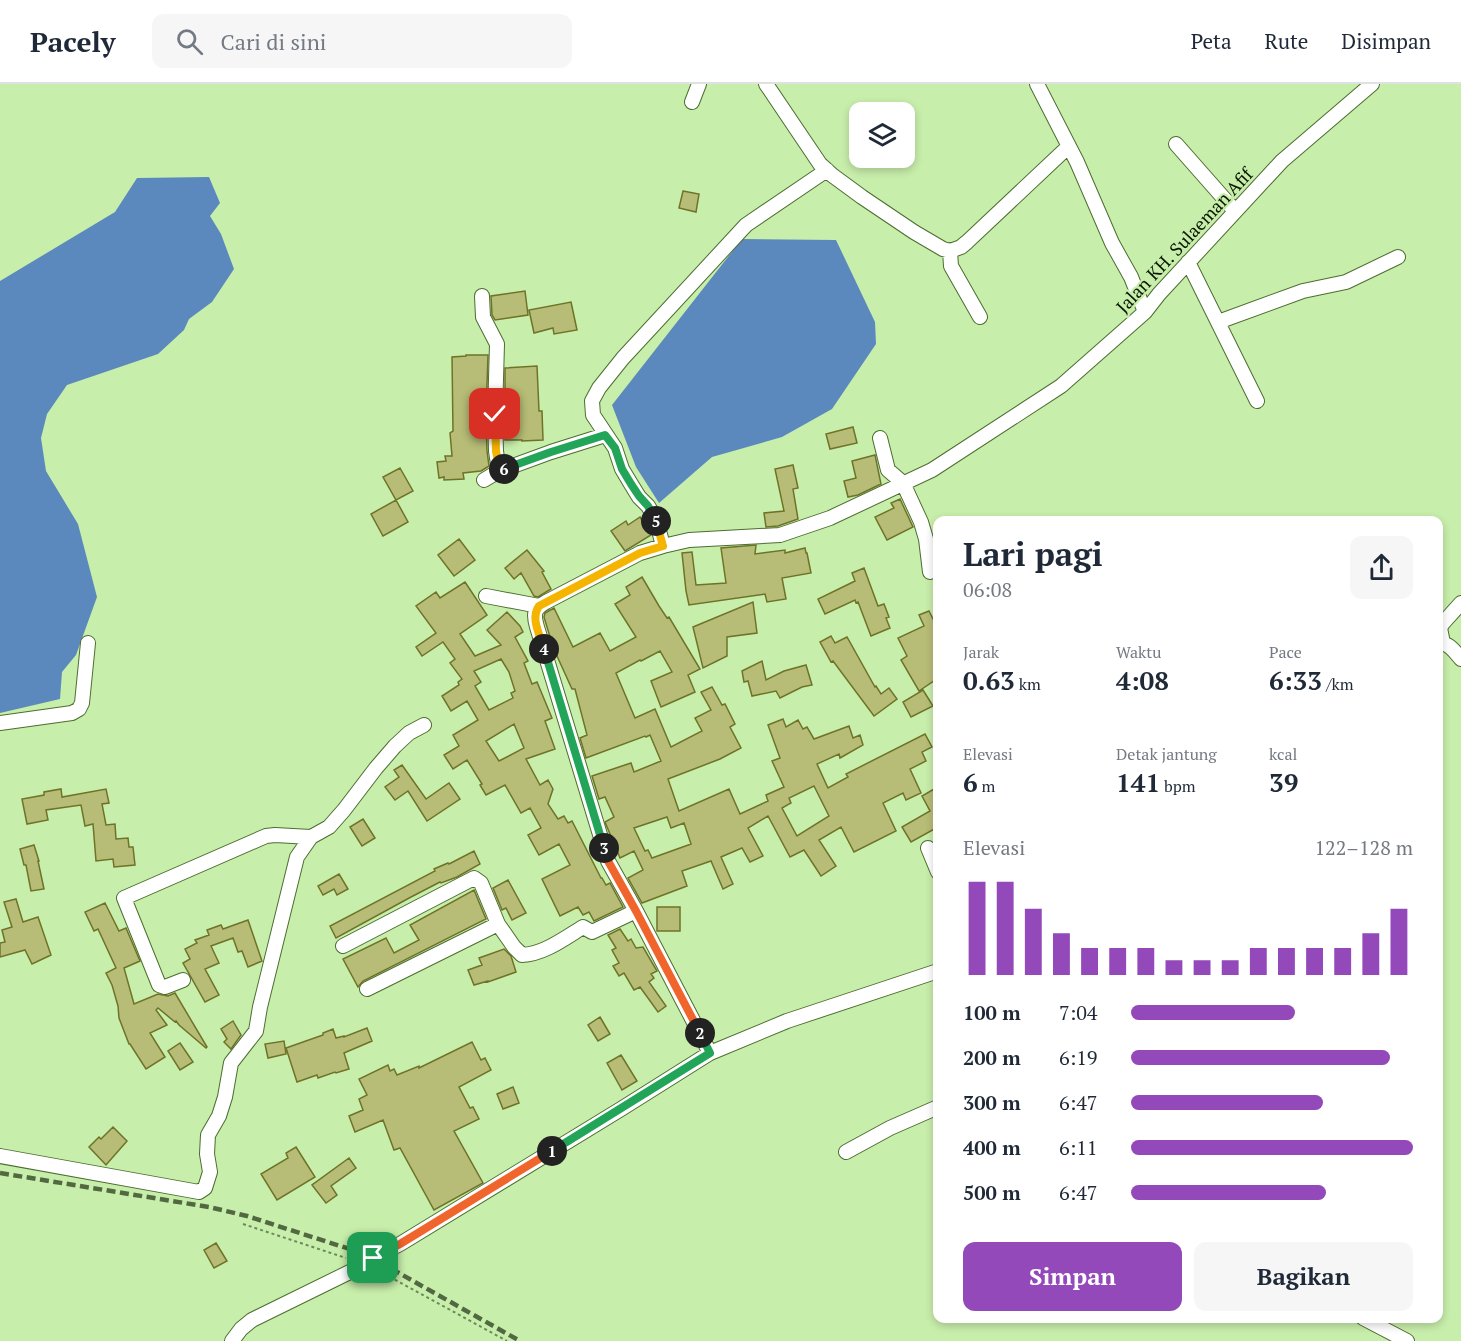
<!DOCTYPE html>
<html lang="id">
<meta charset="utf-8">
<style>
:root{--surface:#fff;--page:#f6f6f7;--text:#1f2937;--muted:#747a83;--line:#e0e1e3;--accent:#9449bb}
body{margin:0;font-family:"PT Serif",serif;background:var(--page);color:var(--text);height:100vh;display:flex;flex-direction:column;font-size:22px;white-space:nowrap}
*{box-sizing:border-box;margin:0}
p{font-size:20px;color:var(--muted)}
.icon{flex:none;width:33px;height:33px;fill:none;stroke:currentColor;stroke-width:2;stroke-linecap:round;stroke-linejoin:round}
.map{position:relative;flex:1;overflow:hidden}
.drawer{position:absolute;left:933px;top:432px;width:510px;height:807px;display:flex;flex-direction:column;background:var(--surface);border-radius:12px;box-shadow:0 3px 9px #0003}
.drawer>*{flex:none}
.fabs{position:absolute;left:849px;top:18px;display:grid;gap:12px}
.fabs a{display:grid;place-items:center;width:66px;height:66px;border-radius:12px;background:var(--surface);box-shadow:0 3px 9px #0003;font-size:30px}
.pin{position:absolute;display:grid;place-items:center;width:51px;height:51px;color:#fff;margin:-26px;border-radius:12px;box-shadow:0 3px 9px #0006}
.km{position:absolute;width:30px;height:30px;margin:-15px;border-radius:50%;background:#222;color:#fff;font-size:16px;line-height:30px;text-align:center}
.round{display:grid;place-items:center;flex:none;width:63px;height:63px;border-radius:12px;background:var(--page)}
.headline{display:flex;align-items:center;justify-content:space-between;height:102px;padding:0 30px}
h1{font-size:33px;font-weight:600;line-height:45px}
.metrics{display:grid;grid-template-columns:repeat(3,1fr);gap:9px;height:102px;padding:6px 30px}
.metrics div{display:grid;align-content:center}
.metrics b{font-size:26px;font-weight:600}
.metrics small{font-size:16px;font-weight:400}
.metrics p{font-size:16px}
.chart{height:168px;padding:12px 30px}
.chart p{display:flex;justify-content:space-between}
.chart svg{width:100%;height:108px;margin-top:6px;stroke:var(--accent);stroke-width:6}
.button{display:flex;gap:12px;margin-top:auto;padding:12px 30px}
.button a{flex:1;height:69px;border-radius:12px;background:var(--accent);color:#fff;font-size:24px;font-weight:600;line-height:69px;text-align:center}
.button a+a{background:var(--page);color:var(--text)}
ul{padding:0 30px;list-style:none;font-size:20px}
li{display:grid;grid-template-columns:96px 72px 1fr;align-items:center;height:45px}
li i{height:15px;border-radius:8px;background:var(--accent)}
header{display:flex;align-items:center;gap:36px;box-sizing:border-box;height:84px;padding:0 30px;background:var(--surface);border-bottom:2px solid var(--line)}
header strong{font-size:28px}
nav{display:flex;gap:33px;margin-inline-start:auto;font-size:21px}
.search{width:420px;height:54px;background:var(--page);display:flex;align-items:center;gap:15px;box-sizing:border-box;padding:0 21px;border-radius:12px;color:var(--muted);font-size:22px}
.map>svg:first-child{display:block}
.water{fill:#5c89bd}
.building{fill:#b7bd76;stroke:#6e7328;stroke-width:1.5;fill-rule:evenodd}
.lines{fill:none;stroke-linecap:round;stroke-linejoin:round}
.minor-casing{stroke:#4c6d2f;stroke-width:16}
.path{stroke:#6e885a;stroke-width:2;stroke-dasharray:3 3;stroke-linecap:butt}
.minor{stroke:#fff;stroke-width:14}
.rail{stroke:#516841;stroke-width:4.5;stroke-dasharray:9 4.5;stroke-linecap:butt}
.split-1-casing{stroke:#fff;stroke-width:12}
.split-2-casing{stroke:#fff;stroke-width:12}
.split-3-casing{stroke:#fff;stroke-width:12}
.split-4-casing{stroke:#fff;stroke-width:12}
.split-5-casing{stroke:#fff;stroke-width:12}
.split-6-casing{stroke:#fff;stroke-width:12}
.split-7-casing{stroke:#fff;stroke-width:12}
.split-1{stroke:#f0652b;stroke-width:8}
.split-2{stroke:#22a559;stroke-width:8}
.split-3{stroke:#f0652b;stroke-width:8}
.split-4{stroke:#22a559;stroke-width:8}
.split-5{stroke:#f5b400;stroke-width:8}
.split-6{stroke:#22a559;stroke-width:8}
.split-7{stroke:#f5b400;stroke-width:8}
.labels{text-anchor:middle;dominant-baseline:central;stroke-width:4.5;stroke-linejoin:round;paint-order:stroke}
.street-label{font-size:18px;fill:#0a1701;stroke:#c8eeab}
</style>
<header>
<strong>Pacely</strong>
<div class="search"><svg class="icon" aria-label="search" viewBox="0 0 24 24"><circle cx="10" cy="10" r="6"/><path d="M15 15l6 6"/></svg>Cari di sini</div>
<nav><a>Peta</a><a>Rute</a><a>Disimpan</a></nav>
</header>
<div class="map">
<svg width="1461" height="1257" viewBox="0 0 1461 1257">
<rect width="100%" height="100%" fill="#c8eeab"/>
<!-- water -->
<path class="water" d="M209 93 220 119 210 132 221 150 234 185 212 218 189 235 184 246 158 270 67 301 47 330 41 354 46 387 78 440 97 513 76 571 62 588 60 615 0 629V197L115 128 137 94Z
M742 155 836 156 875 238 876 260 832 325 782 353 712 373 659 419 636 383 612 321Z"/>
<!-- building -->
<path class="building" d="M683 107 699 110 696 128 679 124Z
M525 207 528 231 495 236 492 231 491 212Z
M571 218 577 246 554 250 553 244 534 249 529 226Z
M466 271H488L486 330 487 367 489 382 481 387 463 389 464 395 444 396V393L439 394 437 378 446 377 445 372H452L450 349 453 347 452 273 466 272Z
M537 282 539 327H542L543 356 522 357V356H505V284Z
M853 343 857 359 830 365 826 350Z
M875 371 881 400 858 411 848 413 844 397 856 394 852 377Z
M793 381 798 404 793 405 798 435 778 442 766 443 764 429 784 427 775 385Z
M400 384 413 407 396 416 383 393Z
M900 415 913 443 887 456 875 433 894 424 891 419Z
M396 416 408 438 383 452 371 430Z
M640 433 651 451 625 467 611 447 626 437 628 441Z
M459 455 475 476 454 492 438 471Z
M756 461 755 470 785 466V469L805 464 806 469H807L811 489 782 494 786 515 767 518 765 510 689 521 686 507 682 469 692 468 696 501 726 499 721 464Z
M527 466 544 487 542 488 551 505 538 513 534 512 521 489 514 495 505 484Z
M864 484 878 522 884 520 889 533 886 534 890 544 871 552 858 518 856 519 855 516 825 530 818 515 855 497 852 489Z
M642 493 659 522 667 534 669 533 700 585 688 591 695 608 661 623 651 597 672 588 660 567 641 577 640 576 616 589 635 634 655 625 671 663 702 647 695 634 711 626 701 608 712 603 722 621 725 620 735 640 730 643 741 664 720 675 668 695 679 727 729 705 740 730 768 717 766 711 784 703 772 677 780 674 768 641 783 635 786 643 798 636 803 645 807 643 814 655 849 642 853 654 860 651 863 661 840 674 839 670 817 680 828 704 848 693 846 690 925 650 932 663 922 668 926 677 910 685 921 709 906 716 903 709 883 719 896 747 854 768 841 743 819 756 836 782 821 792 804 766 790 773 768 732 748 744 763 772 750 778 742 764 721 773 733 800 723 805 711 777 682 787 687 802 642 819 628 794 643 786 634 767 620 774 605 738 614 733 605 713 599 715 592 692 631 679 634 688 661 677 650 651 646 653 645 652 586 674 580 654 587 651 575 605H572L557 572 550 553 544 533 545 529 554 524 573 563 600 549 610 567 636 553 615 520 630 511 626 503ZM814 702 829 732 797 752 782 724 791 719 789 714ZM667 733 671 744 684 739 691 760 652 774 648 766 645 767 634 744Z
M465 498 487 531 460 550 475 572 501 561 487 546 507 528 520 542 523 548 515 553 528 577 524 579 532 600 537 598 552 634 545 637 555 665 526 675 540 701 548 696 553 705 548 720 558 735 564 732 568 739 572 737 601 794H602L606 801 610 799 623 823 594 837 589 828 583 831 578 823 560 832 542 795 570 781 559 760 539 771 528 751 541 744 530 724 521 729 505 701 486 711 480 701 482 700 467 676 453 685 444 671 459 662 453 651 478 636 467 617 451 627 442 612 459 601 458 598 462 595 450 579 455 575 443 558 422 572 416 563 436 549 416 522 436 508 440 514ZM501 575 509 588 515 607 511 609 513 614 489 626 475 602 481 598 474 587ZM514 640 524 664 499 677 486 657Z
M753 518 757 549 727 553V572L703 584 693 543Z
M929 527 938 545V594L919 607 901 576 907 572 898 554 924 542 919 531Z
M831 552 835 559 847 553 875 603 876 602 881 610 889 604 897 615 874 632 833 577 831 578 820 558Z
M762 577 766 596 784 587 806 581 812 601 802 603 780 614 776 607 752 612 748 597 744 598 742 587Z
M923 606 933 622 911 633 903 618Z
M402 681 426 715 449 699 460 715 427 737 408 707 395 716 385 703 399 693 394 686Z
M61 705 62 713 106 705 109 719 102 720 106 741 115 740 116 755 128 754 129 763H133L135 781 114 783 113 775 96 777 93 740 85 742 81 721 46 726 48 736 27 740 22 715 44 711V708Z
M934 705 938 711V743L911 758 902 743 930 727 922 712Z
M363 735 375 754 362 762 350 743Z
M34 761 39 777H38L44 805 31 807 26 781H24L20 765Z
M474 767 480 780 457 793 441 799 440 798 411 813 336 854 330 842 435 787 434 785 448 779 449 780Z
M339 790 348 805 337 811 334 805 323 811 318 802Z
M508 796 526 829 512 836 506 824 502 826 493 804Z
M474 806 486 835 363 897 358 903 343 875 386 854 394 869 419 856 410 841Z
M16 815 23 838 38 833 51 871 32 880 25 866 0 873V859L5 858 2 846 12 843 4 818Z
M105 819 119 847 126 844 140 877 124 884 134 920 158 910 168 912 175 909 207 963 206 964 179 941 176 937 175 938 158 924 156 926 167 941 150 949 165 973 146 985 130 960H129L119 934 118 922 112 901 106 889 116 884 98 845 94 847 85 828Z
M657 823H680V847H657Z
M248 836 262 877 248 883 242 867 238 868 233 854 211 862 219 879 205 885 219 911 205 918 183 879 190 875 185 865 197 859 195 856 209 851 207 846 221 841 223 845Z
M620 845 628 857 631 855 636 864 643 863 657 887 651 890 654 894 649 898 666 922 658 928 640 903 634 906 624 889 619 892 613 882 619 879 612 866 616 864 608 851Z
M504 865 511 872 516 888 488 898V897L474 901 468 886 482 881 479 874Z
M600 933 610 950 598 957 588 941Z
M233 937 241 951 231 965 224 958 227 955 221 945Z
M367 944 372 957 344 969 349 985 336 989 335 988 318 994 317 991 297 998 286 964 323 951V949L333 945 336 954 344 952V953Z
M284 957 286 970 268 974 265 960Z
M472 958 481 976 485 974 491 986 459 1003 470 1024 473 1023 479 1035 454 1047 483 1099 434 1126 400 1064 394 1066 383 1036 355 1048 349 1032 363 1026 359 1015 367 1011 359 995 388 981 390 987 394 985 397 991 419 982V984Z
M180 959 193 978 180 986 168 967Z
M621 971 637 997 622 1006 607 979Z
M513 1003 519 1019 503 1025 497 1010Z
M113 1043 127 1057 106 1081 89 1063 99 1053 101 1055Z
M296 1063 315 1093 277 1116 261 1090 288 1074 286 1069Z
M349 1074 356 1084 331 1102 337 1111 326 1119 312 1101Z
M216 1159 227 1177 214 1184 204 1166Z"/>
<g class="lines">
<defs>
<path id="minor" d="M766 0 820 80 832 91 862 113 914 148 943 165 950 167 961 163 967 158 1069 62
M1037 0 1077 78 1112 159 1131 193 1145 228
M692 18 699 0
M1176 60 1235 127
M950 167 951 182 980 233
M1188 178 1257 317
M482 212 483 233 497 260 495 330 496 367 499 387
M1218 238 1303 207 1346 198 1398 173
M880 354 888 386 903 399 921 438 926 455 930 488
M484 396 499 387 551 368 605 351
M663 462 656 435 648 422 639 413 631 400 622 385 615 364 593 331 592 317 599 304 623 274 746 141 827 86
M486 512 539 522
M1443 559 1440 544 1443 539 1461 519
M1438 560C1448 557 1455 568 1461 575
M0 639 72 629 79 625 82 619 88 559
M928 764 938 788
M343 862 474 794 481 799 498 840
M183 896 165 903 159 901 124 814 266 752 275 751 311 753
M367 905 498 840 514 863 522 871C544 870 565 854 583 843L592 848 636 827
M710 969 636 827 608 777 537 543C533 529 534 525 546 518L640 469 663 462 689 456 780 451 830 434 932 386 1061 302 1145 228 1159 210 1282 77 1372 0
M846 1068 890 1044 938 1023
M0 1072 199 1108 205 1104 210 1088 207 1070 208 1051 219 1032 225 1013 231 979 256 947 260 923 297 773 311 753 329 743 344 726 376 684 395 662 409 649 424 641
M1363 1234 1407 1257
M232 1257 241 1245 252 1236 366 1180 373 1174 400 1160 621 1025 710 969 787 937 938 887"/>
</defs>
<!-- minor casing -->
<use href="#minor" class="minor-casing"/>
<!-- path -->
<path class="path" d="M243 1140 346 1174
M379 1187 507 1257"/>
<!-- minor -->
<use href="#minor" class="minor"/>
<!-- rail -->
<path class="rail" d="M0 1089 209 1123 247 1132 365 1170 520 1257"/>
</g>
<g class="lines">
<defs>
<path id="split-1" d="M373 1174 400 1160 552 1067"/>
<path id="split-2" d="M552 1067 710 969 700 949"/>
<path id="split-3" d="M604 764 608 777 636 827 700 949"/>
<path id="split-4" d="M544 565 604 764"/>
<path id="split-5" d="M544 565C540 551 530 534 539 522L640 469 663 462 656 437"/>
<path id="split-6" d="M504 385 551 368 605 351 615 364 622 385 631 400 639 412 648 422 656 437"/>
<path id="split-7" d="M495 330 496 367 500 387 504 385"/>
</defs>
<!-- split-1 casing -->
<use href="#split-1" class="split-1-casing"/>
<!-- split-2 casing -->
<use href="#split-2" class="split-2-casing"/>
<!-- split-3 casing -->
<use href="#split-3" class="split-3-casing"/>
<!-- split-4 casing -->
<use href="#split-4" class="split-4-casing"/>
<!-- split-5 casing -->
<use href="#split-5" class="split-5-casing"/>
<!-- split-6 casing -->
<use href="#split-6" class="split-6-casing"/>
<!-- split-7 casing -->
<use href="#split-7" class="split-7-casing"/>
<!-- split-1 -->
<use href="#split-1" class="split-1"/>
<!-- split-2 -->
<use href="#split-2" class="split-2"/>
<!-- split-3 -->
<use href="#split-3" class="split-3"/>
<!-- split-4 -->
<use href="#split-4" class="split-4"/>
<!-- split-5 -->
<use href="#split-5" class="split-5"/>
<!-- split-6 -->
<use href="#split-6" class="split-6"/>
<!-- split-7 -->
<use href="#split-7" class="split-7"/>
</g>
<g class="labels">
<!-- street labels -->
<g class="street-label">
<text transform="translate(1184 156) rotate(-47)">Jalan KH. Sulaeman Afif</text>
</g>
</g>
</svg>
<div class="fabs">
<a><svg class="icon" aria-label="layers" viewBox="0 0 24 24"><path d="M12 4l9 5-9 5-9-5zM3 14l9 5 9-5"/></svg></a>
</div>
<div class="pin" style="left:373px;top:1174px;background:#1e9e55"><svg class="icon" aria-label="arrive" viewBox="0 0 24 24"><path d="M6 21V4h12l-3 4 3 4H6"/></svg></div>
<div class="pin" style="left:495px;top:330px;background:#d93025"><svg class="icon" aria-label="check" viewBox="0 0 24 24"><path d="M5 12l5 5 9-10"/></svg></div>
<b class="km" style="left:552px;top:1067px">1</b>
<b class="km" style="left:700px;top:949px">2</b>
<b class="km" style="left:604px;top:764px">3</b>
<b class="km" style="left:544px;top:565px">4</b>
<b class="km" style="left:656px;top:437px">5</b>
<b class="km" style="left:504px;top:385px">6</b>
<section class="drawer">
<div class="headline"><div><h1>Lari pagi</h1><p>06:08</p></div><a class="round"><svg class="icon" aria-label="share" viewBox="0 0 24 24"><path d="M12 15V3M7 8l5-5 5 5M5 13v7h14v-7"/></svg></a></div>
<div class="metrics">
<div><p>Jarak</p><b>0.63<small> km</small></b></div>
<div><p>Waktu</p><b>4:08</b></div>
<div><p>Pace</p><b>6:33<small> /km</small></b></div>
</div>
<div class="metrics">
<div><p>Elevasi</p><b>6<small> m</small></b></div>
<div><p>Detak jantung</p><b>141<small> bpm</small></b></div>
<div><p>kcal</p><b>39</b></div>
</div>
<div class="chart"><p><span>Elevasi</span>122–128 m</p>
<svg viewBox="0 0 160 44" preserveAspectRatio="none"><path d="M5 44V6M15 44V6M25 44V17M35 44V27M45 44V33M55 44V33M65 44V33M75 44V38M85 44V38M95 44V38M105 44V33M115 44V33M125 44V33M135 44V33M145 44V27M155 44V17"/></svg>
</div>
<ul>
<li><b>100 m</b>7:04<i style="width:58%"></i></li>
<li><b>200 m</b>6:19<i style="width:92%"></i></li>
<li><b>300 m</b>6:47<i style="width:68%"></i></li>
<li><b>400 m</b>6:11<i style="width:100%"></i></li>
<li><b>500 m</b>6:47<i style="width:69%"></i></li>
</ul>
<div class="button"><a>Simpan</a><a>Bagikan</a></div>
</section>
</div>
